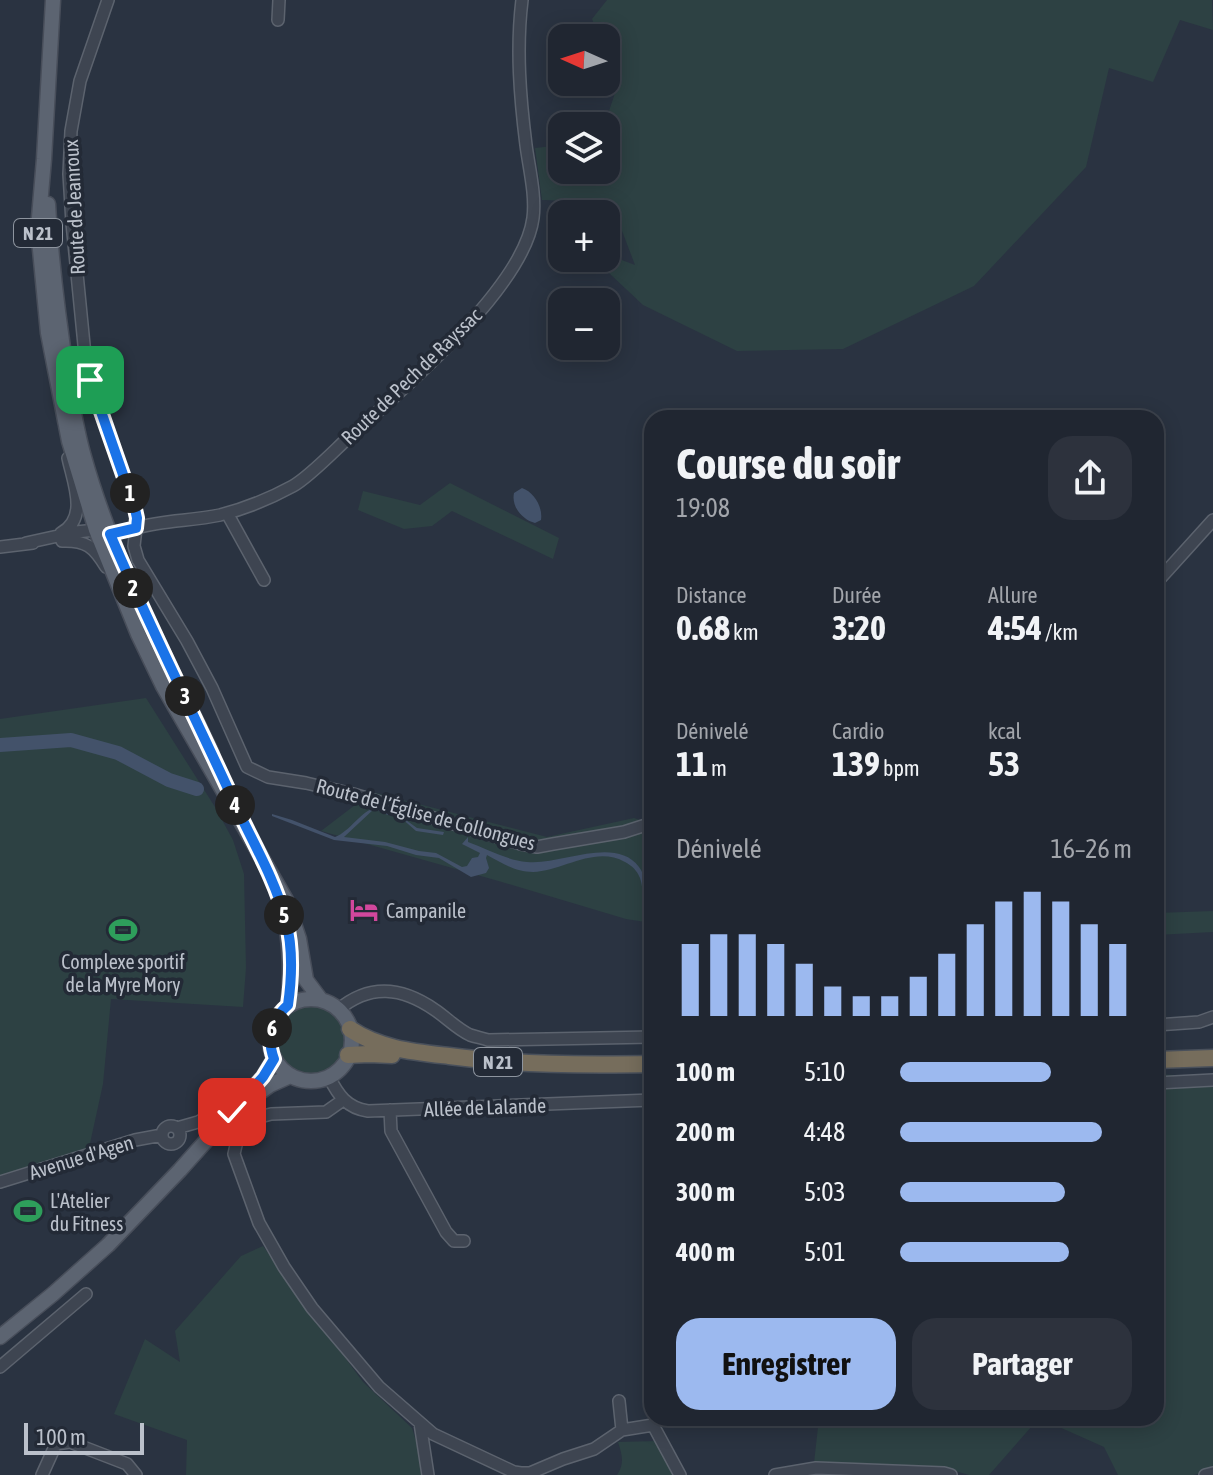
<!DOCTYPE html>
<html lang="fr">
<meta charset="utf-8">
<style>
:root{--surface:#202631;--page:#2d323d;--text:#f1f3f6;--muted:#a2a5ab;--line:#3d434d;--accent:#9cb9ef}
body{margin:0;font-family:"Asap Condensed",sans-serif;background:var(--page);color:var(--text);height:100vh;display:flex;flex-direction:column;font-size:30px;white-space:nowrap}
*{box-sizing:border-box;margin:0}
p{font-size:26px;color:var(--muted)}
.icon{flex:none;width:44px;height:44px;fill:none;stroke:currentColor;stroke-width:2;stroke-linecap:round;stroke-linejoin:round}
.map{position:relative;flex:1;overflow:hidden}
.details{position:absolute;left:644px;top:410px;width:520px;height:1016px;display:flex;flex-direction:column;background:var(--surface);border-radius:24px;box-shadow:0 4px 20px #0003,0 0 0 2px var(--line)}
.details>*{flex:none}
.needle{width:52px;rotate:273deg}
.fabs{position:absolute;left:548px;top:24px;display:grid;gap:16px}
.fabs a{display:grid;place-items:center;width:72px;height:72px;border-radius:16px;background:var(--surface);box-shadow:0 4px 20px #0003,0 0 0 2px var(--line);font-size:40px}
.scale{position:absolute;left:24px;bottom:20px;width:120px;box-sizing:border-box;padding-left:8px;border:4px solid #bbc1cb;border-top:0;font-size:22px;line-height:28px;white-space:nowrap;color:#bbc1cb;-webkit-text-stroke:6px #232a36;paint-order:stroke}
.pin{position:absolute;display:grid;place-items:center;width:68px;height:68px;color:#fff;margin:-34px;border-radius:16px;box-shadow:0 4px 12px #0006}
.km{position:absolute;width:40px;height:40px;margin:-20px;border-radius:50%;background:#222;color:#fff;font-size:22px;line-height:40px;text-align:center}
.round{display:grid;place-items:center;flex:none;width:84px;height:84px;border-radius:24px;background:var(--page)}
.head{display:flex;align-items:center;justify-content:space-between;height:136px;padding:0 32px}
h1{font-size:44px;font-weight:700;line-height:60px}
.figures{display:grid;grid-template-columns:repeat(3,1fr);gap:12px;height:136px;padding:8px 32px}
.figures div{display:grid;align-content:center}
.figures b{font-size:34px;font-weight:700}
.figures small{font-size:22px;font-weight:400}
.figures p{font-size:22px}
.chart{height:224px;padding:16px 32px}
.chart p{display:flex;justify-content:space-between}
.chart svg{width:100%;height:144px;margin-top:8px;stroke:var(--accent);stroke-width:6}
.primary-button{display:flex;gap:16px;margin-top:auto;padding:16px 32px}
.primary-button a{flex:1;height:92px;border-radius:24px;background:var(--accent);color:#111;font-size:32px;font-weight:700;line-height:92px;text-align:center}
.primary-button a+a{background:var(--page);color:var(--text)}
ul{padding:0 32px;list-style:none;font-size:26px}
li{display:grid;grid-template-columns:128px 96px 1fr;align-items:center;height:60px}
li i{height:20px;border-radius:10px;background:var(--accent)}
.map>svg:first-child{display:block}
.green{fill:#2d4143}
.water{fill:#43526a}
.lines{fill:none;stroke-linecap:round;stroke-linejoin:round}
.river{stroke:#43526a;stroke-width:14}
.minor-casing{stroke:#5c636e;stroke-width:14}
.major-casing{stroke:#484e5a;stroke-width:17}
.highway-casing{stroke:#49505b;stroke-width:19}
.minor{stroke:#3e4551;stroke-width:11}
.major{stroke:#5c6471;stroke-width:14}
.highway{stroke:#766d5c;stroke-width:16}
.route-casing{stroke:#fff;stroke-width:16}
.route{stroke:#1a73e8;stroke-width:10}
.labels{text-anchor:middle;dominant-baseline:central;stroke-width:7;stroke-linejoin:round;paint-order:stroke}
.shield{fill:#232a36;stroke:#8d949e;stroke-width:2}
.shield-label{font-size:18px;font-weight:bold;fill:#bbc1cb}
.street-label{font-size:20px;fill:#bbc1cb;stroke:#232a36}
.poi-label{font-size:20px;fill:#bbc1cb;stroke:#232a36;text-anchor:start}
</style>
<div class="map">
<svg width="1213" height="1475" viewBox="0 0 1213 1475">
<rect width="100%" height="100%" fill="#2a3341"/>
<!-- green -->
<path class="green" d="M607 0H1212L1213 30 1180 20 1153 82 1109 68 1086 167 974 286 843 349 737 351 643 305 593 258H606V254L635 265 611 202 542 200 535 148 562 145V170H606V126H604L619 81 606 51V38H600L592 19Z
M450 483 559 538 553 559 452 511 432 526 404 529 358 510 363 491 420 505Z
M146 698 215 807 233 840 244 874 246 968 243 1007 111 999 103 1084 89 1148 0 1176V719Z
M372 792 547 837 634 818 652 824V923L626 919 502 882 321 831Z
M1213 911V932L1156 935V913Z
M276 1040a35 35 0 1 1 70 0a35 35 0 1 1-70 0Z
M1156 1074 1213 1077V1471L1193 1475H1118L1104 1447 1039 1418 989 1475H969L948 1469 814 1463 819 1418H1156Z
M263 1246 363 1382 412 1428 422 1460 424 1475H186L187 1440 114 1414 145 1339 180 1362 175 1331 241 1256Z
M659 1441 674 1475H617C625 1463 622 1455 618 1442Z"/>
<!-- water -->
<path class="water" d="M522 488C534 492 543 507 541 520L535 523C523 520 511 507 514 493Z
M377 807 387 813 399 815 417 828 444 832 443 835 416 831 399 816 388 815 374 809 344 837 385 842 419 851 436 853 462 867 467 866 472 858 478 857 480 853 462 844 468 837V842C487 849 506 860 527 862 559 866 615 835 639 867 651 883 642 904 652 920 633 908 655 878 625 862 595 845 563 871 533 872 515 872 502 863 487 855L486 858 489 868 486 873 471 877 439 858 416 855 387 846 334 840 272 816V814L292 820 335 837C351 831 360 811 377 807Z"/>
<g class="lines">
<!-- river -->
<path class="river" d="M0 745 71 740 118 753 169 780 197 789"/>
<defs>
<path id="minor" d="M522 0C516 49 520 97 526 145 529 168 536 195 533 218 524 288 401 391 348 438 334 451 309 477 293 486 271 498 244 509 220 515 192 521 163 520 136 528L134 546 138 560 187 641 212 688 247 767 268 777 306 783 353 794 521 844 537 847 553 844 624 832 652 823
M278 20 279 0
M227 513 264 580
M61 533C89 518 73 482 68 458
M62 541C86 540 94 547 106 567
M26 543 76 532 96 530 110 534 136 528 137 518 135 509 90 380 85 355 72 223 69 174 71 131 80 81 108 0
M0 547 33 543
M1156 583 1213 520
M338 1010C370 983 402 987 435 1010 447 1018 457 1029 470 1035 476 1037 482 1038 488 1040L652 1037
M1156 1025 1199 1022 1213 1017
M329 1077C338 1095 347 1108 368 1111L652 1100
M1156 1083 1213 1080
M343 1100 326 1112 271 1114 260 1117 237 1141 234 1154 259 1223 284 1267 312 1308 379 1387 433 1434 514 1472 521 1473H530L563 1459 594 1449 622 1430 653 1425 680 1475
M390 1110 391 1131 446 1232 454 1241H464
M162 1135a9 9 0 1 1 18 0a9 9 0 1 1-18 0Z
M177 1128 198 1122 239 1099
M0 1182 135 1140 162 1135
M0 1367 86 1294
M619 1401 622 1430
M420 1423 428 1475
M42 1475 56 1444 70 1442 127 1464 136 1475
M775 1475 816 1468 944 1473 951 1475
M1205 1475 1213 1473"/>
<path id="major" d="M53 0 44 159 38 229 48 333 69 441 96 530 138 634 163 686 286 900 299 939 306 980 321 1000
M48 204C51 261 58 317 67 374 72 402 76 430 84 457 113 561 166 656 212 754
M286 922C290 950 292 977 288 1005
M270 1040a41 41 0 1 1 82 0a41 41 0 1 1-82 0Z
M252 1098 270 1085 290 1076
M0 1337 53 1294 108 1245 180 1170 263 1077 274 1059"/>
<path id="highway" d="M350 1029C380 1049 414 1052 449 1056 517 1065 584 1065 652 1064
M348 1055 369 1054 392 1055
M1156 1060 1213 1058"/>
</defs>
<!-- minor casing -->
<use href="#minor" class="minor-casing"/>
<!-- major casing -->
<use href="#major" class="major-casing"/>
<!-- highway casing -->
<use href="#highway" class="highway-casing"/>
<!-- minor -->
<use href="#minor" class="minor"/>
<!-- major -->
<use href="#major" class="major"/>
<!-- highway -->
<use href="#highway" class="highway"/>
</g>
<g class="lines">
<defs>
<path id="route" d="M90 380 135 509 137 518 136 528 110 534C149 626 194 714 235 804 253 843 275 879 286 921 293 948 292 977 288 1005 271 1020 266 1037 274 1059L263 1077 232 1112"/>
</defs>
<!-- route casing -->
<use href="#route" class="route-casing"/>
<!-- route -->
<use href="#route" class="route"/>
</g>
<!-- icons -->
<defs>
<symbol id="hotel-bare" viewBox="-9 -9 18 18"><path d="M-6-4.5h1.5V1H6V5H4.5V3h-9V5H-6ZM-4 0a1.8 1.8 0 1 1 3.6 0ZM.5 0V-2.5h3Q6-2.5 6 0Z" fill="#d1479c" stroke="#232a36" stroke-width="2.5" paint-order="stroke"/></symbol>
<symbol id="stadium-bare" viewBox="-9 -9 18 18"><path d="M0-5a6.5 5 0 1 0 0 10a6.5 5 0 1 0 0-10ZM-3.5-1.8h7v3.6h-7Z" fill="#2e9e5b" stroke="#232a36" stroke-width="2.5" paint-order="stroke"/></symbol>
</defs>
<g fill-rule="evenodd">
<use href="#hotel-bare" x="344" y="890" width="40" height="40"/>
<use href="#stadium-bare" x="103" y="910" width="40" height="40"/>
<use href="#stadium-bare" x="8" y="1191" width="40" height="40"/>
</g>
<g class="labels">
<!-- shield labels -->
<g class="shield">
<rect x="14" y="219" width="48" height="28" rx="6"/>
<rect x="474" y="1048" width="48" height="28" rx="6"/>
</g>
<g class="shield-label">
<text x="38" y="233">N 21</text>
<text x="498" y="1062">N 21</text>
</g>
<!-- street labels -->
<g class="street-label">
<text transform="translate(74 207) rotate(-93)">Route de Jeanroux</text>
<text transform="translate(411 376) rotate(-44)">Route de Pech de Rayssac</text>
<text transform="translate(426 814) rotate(15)">Route de l’Église de Collongues</text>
<text transform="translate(485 1107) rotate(-2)">Allée de Lalande</text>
<text transform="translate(81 1157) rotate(-17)">Avenue d'Agen</text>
</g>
<!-- poi labels -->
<g class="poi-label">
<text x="386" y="910">Campanile</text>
<text x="123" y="961" text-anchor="middle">Complexe sportif<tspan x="123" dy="23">de la Myre Mory</tspan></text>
<text x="50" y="1200">L'Atelier<tspan x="50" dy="23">du Fitness</tspan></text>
</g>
</g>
</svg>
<div class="fabs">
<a><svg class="needle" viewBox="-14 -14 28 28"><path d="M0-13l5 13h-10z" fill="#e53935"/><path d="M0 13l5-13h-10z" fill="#a2a5ab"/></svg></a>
<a><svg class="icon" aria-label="layers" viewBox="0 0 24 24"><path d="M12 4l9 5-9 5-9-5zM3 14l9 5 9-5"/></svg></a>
<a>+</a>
<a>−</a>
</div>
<div class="scale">100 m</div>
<div class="pin" style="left:90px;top:380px;background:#1e9e55"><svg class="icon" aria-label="arrive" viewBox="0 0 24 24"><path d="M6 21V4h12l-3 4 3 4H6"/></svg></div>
<div class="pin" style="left:232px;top:1112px;background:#d93025"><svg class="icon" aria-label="check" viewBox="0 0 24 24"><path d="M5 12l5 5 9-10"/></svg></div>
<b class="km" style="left:130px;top:493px">1</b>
<b class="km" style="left:133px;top:588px">2</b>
<b class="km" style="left:185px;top:696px">3</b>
<b class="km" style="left:235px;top:805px">4</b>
<b class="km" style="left:284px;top:915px">5</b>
<b class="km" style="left:272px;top:1028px">6</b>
<section class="details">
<div class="head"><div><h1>Course du soir</h1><p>19:08</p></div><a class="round"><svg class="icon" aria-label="share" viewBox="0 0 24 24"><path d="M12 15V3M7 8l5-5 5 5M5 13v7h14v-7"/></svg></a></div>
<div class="figures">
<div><p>Distance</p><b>0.68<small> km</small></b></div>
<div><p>Durée</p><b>3:20</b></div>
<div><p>Allure</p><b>4:54<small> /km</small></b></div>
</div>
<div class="figures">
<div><p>Dénivelé</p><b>11<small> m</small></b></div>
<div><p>Cardio</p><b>139<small> bpm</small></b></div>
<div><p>kcal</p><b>53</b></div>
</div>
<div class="chart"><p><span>Dénivelé</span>16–26 m</p>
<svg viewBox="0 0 160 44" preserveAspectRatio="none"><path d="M5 44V22M15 44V19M25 44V19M35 44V22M45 44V28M55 44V35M65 44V38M75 44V38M85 44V32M95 44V25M105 44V16M115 44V9M125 44V6M135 44V9M145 44V16M155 44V22"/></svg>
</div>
<ul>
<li><b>100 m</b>5:10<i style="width:65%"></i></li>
<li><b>200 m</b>4:48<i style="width:87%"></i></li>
<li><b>300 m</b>5:03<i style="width:71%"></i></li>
<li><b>400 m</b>5:01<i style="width:73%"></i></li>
</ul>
<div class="primary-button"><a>Enregistrer</a><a>Partager</a></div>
</section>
</div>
